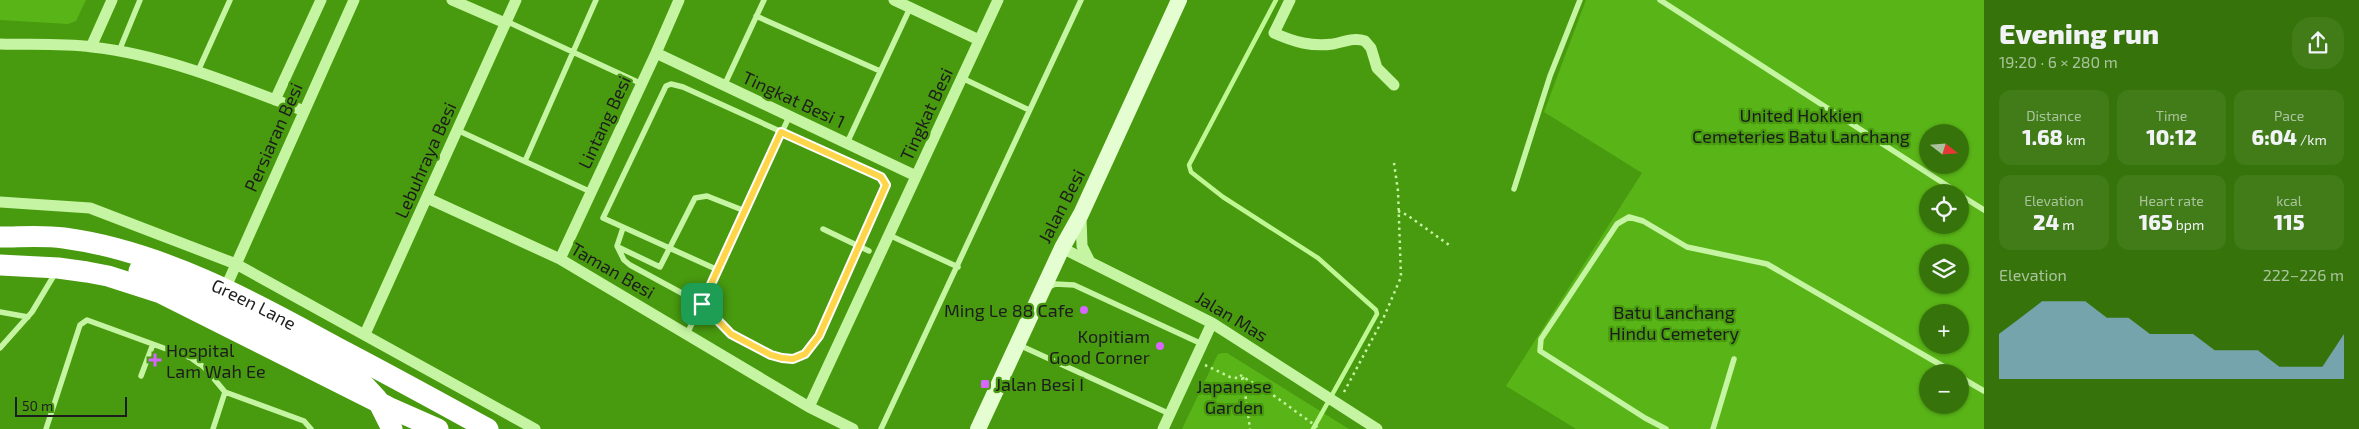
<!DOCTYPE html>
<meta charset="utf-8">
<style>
:root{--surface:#36740b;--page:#417c19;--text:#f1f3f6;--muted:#aac39d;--accent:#90b9f0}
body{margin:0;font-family:"Exo 2",sans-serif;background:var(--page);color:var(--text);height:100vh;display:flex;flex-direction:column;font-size:19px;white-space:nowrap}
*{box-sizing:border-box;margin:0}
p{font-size:16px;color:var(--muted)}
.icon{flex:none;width:28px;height:28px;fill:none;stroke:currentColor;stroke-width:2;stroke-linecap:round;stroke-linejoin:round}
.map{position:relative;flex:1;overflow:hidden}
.panel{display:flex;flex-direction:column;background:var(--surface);width:375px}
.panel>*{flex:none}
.needle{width:32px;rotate:107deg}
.controls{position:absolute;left:1919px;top:124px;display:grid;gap:10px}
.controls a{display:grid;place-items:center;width:50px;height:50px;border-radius:50%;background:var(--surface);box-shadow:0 1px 4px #0004;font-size:25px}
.scale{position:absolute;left:15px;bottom:12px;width:112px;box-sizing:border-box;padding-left:5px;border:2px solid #1d1d1d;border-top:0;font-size:14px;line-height:18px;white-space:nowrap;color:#1d1d1d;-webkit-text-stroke:4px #489a0f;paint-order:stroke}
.pin{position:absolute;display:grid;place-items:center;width:42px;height:42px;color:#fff;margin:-21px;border-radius:10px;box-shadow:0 2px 8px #0006}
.round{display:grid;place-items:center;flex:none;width:52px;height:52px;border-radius:20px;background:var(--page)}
.overview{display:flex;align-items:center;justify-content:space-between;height:85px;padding:0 15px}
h1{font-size:28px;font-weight:800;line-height:38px}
.metrics{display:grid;grid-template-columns:repeat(3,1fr);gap:8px;height:85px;padding:5px 15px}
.metrics div{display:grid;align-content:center;border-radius:12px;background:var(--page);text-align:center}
.metrics b{font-size:21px;font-weight:800}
.metrics small{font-size:14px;font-weight:400}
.metrics p{font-size:14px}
.chart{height:140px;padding:10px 15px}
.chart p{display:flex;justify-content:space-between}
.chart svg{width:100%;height:90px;margin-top:5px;fill:var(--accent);opacity:.7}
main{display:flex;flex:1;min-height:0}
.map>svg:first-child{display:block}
.green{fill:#59b517;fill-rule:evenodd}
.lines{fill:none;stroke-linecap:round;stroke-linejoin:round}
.stream{stroke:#bff893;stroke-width:4.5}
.path{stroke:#c5f5a2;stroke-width:2.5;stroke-dasharray:2.5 4;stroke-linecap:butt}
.lane{stroke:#c5f5a2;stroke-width:5.5}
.street{stroke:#c5f5a2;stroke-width:11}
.secondary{stroke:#e4fed2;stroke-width:16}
.highway{stroke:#fff;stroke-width:21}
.highway-bridge{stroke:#fff;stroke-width:21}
.route-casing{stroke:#fff;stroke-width:10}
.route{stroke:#ffd54a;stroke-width:6}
.poi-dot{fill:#d766ff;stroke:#489a0f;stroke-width:2}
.labels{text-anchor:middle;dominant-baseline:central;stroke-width:4.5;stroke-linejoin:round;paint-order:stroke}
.street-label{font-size:18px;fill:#1d1d1d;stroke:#489a0f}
.park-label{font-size:18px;fill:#1b1d1a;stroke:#489a0f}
.poi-label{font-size:18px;fill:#1d1d1d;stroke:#489a0f;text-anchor:end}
</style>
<main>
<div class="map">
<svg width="1984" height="429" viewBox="0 0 1984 429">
<rect width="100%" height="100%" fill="#489a0f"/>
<!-- green -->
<path class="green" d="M0 0H86L76 21 68 24 0 20Z
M1586 0H1984V429H1576L1506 386 1642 173 1544 112ZM1928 132H1960V165H1928ZM1928 192H1960V225H1928ZM1928 252H1960V285H1928ZM1928 312H1960V345H1928ZM1928 372H1960V405H1928Z
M1223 353H1227L1349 429H1182L1215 360 1218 354Z"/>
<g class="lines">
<!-- stream -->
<path class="stream" d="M1276 0 1189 165 1191 172 1223 197 1318 258 1376 310 1377 314 1313 429"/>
<!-- path -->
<path class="path" d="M1398 211 1407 215 1452 247
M1205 365 1230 377 1243 379
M1240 375 1276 397 1320 429
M1243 377 1250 429
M1344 392 1383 319 1401 277 1398 191 1394 163"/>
<!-- lane -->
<path class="lane" d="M1660 0 1957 192
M756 16 880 71
M506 21 642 84
M119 51 140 0
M198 71 230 0
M962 78 1029 110
M724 86 764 0
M457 130 591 192
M847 143 910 8
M525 161 596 0
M1514 189 1550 76 1580 0
M1960 195 1984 210
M623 228 617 246 624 260 630 265 702 304 731 334 771 355 793 359 805 354 819 336 884 191 885 181 881 177 683 87 671 84 666 86 603 218 718 270
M823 229 869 251
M889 235 958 267
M618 247 660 267 695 198 707 196 745 211
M1049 287 1055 284 1074 285 1202 344
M0 312 28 317
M687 334 789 117
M1019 345 1170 414
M0 348 32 312 56 272
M141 376 153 344
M1960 377 1984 391
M46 429 80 325 87 320 191 358 205 368 225 392 304 421 311 429
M213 429 225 392
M881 429 1081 0
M1666 429 1645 418 1540 351 1541 339 1617 224 1629 217 1643 221 1687 247 1767 264 1953 372
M1713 429 1734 359"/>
<!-- street -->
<path class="street" d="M452 0 505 23
M894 0 979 40
M1290 0 1274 33C1294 42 1312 47 1333 44 1344 42 1354 37 1365 41L1371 48 1377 68 1394 85
M0 44C30 45 62 43 92 47 165 55 236 85 304 111
M91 47 112 0
M656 53 916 176
M275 100 321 0
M427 198 560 259 809 407 853 429
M0 202 90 208 236 264 535 429
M1081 218 1082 246 1090 262
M1062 248 1212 323 1377 429
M560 259 656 53 679 0
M225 289 354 0
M365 334 516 0
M809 407 998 0
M1163 429 1212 323"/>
<!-- secondary -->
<path class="secondary" d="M978 429 1062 248 1081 214 1179 0"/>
<!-- highway -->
<g class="highway">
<path id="s1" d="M0 237C21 237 43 235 64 238 160 251 251 300 334 346 386 373 437 401 488 429"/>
<path d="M0 265 58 268 87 272 108 276 161 293 388 407 438 429"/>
</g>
<!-- highway-bridge -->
<path class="highway-bridge" d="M139 271 192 292 351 371 377 399 392 429"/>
</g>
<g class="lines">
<defs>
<path id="route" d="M781 132 881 177 886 185 819 336 805 354 793 359 782 358 771 355 731 334 702 304Z"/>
</defs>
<!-- route casing -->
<use href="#route" class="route-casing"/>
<!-- route -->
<use href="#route" class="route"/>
</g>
<!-- markers -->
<g class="poi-dot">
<circle cx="1084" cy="310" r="5"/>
<circle cx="1160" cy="346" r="5"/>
<path d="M152.5 352.5h5v5h5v5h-5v5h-5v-5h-5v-5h5z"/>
<rect x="980" y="379" width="10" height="10" rx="2.5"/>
</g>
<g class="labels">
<!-- street labels -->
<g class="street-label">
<text transform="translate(794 99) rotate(25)">Tingkat Besi 1</text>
<text transform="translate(926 114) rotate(-65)">Tingkat Besi</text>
<text transform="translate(604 122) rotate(-65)">Lintang Besi</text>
<text transform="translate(273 137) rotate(-66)">Persiaran Besi</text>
<text transform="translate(425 160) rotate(-66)">Lebuhraya Besi</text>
<text transform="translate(1061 206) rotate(-63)">Jalan Besi</text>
<text transform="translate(613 270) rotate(30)">Taman Besi</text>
<text stroke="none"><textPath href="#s1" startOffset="266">Green Lane</textPath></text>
<text transform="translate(1232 316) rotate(31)">Jalan Mas</text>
</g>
<!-- park labels -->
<g class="park-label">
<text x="1801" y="115">United Hokkien<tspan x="1801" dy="21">Cemeteries Batu Lanchang</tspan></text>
<text x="1674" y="312">Batu Lanchang<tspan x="1674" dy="21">Hindu Cemetery</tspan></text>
<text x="1234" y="386">Japanese<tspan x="1234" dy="21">Garden</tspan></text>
</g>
<!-- poi labels -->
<g class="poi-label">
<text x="1074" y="310">Ming Le 88 Cafe</text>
<text x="1150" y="336">Kopitiam<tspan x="1150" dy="21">Good Corner</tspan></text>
<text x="166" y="350" text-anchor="start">Hospital<tspan x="166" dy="21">Lam Wah Ee</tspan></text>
<text x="995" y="384" text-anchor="start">Jalan Besi I</text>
</g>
</g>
</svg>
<div class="controls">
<a><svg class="needle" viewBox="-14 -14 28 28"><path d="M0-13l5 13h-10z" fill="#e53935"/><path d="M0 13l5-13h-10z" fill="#aac39d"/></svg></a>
<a><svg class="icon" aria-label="locate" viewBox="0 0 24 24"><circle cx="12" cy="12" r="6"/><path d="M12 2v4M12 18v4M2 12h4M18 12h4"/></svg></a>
<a><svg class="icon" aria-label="layers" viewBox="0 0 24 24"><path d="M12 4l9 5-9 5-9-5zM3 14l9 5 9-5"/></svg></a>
<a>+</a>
<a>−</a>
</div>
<div class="scale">50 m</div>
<div class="pin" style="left:702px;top:304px;background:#1e9e55"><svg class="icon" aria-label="arrive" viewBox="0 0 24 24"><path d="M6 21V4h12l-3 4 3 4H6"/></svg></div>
</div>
<section class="panel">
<div class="overview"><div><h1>Evening run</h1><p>19:20 · 6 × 280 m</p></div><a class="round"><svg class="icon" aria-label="share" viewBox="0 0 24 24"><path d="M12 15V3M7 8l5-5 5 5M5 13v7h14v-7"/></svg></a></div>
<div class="metrics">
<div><p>Distance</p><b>1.68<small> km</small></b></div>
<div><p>Time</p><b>10:12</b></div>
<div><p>Pace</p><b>6:04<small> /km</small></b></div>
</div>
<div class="metrics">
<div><p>Elevation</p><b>24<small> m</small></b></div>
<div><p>Heart rate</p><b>165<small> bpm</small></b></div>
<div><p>kcal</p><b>115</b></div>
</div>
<div class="chart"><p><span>Elevation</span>222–226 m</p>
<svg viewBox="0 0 160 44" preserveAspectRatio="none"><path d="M0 44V22L10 14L20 6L30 6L40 6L50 14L60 14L70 22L80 22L90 22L100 30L110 30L120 30L130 38L140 38L150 38L160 22V44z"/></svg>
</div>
</section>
</main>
